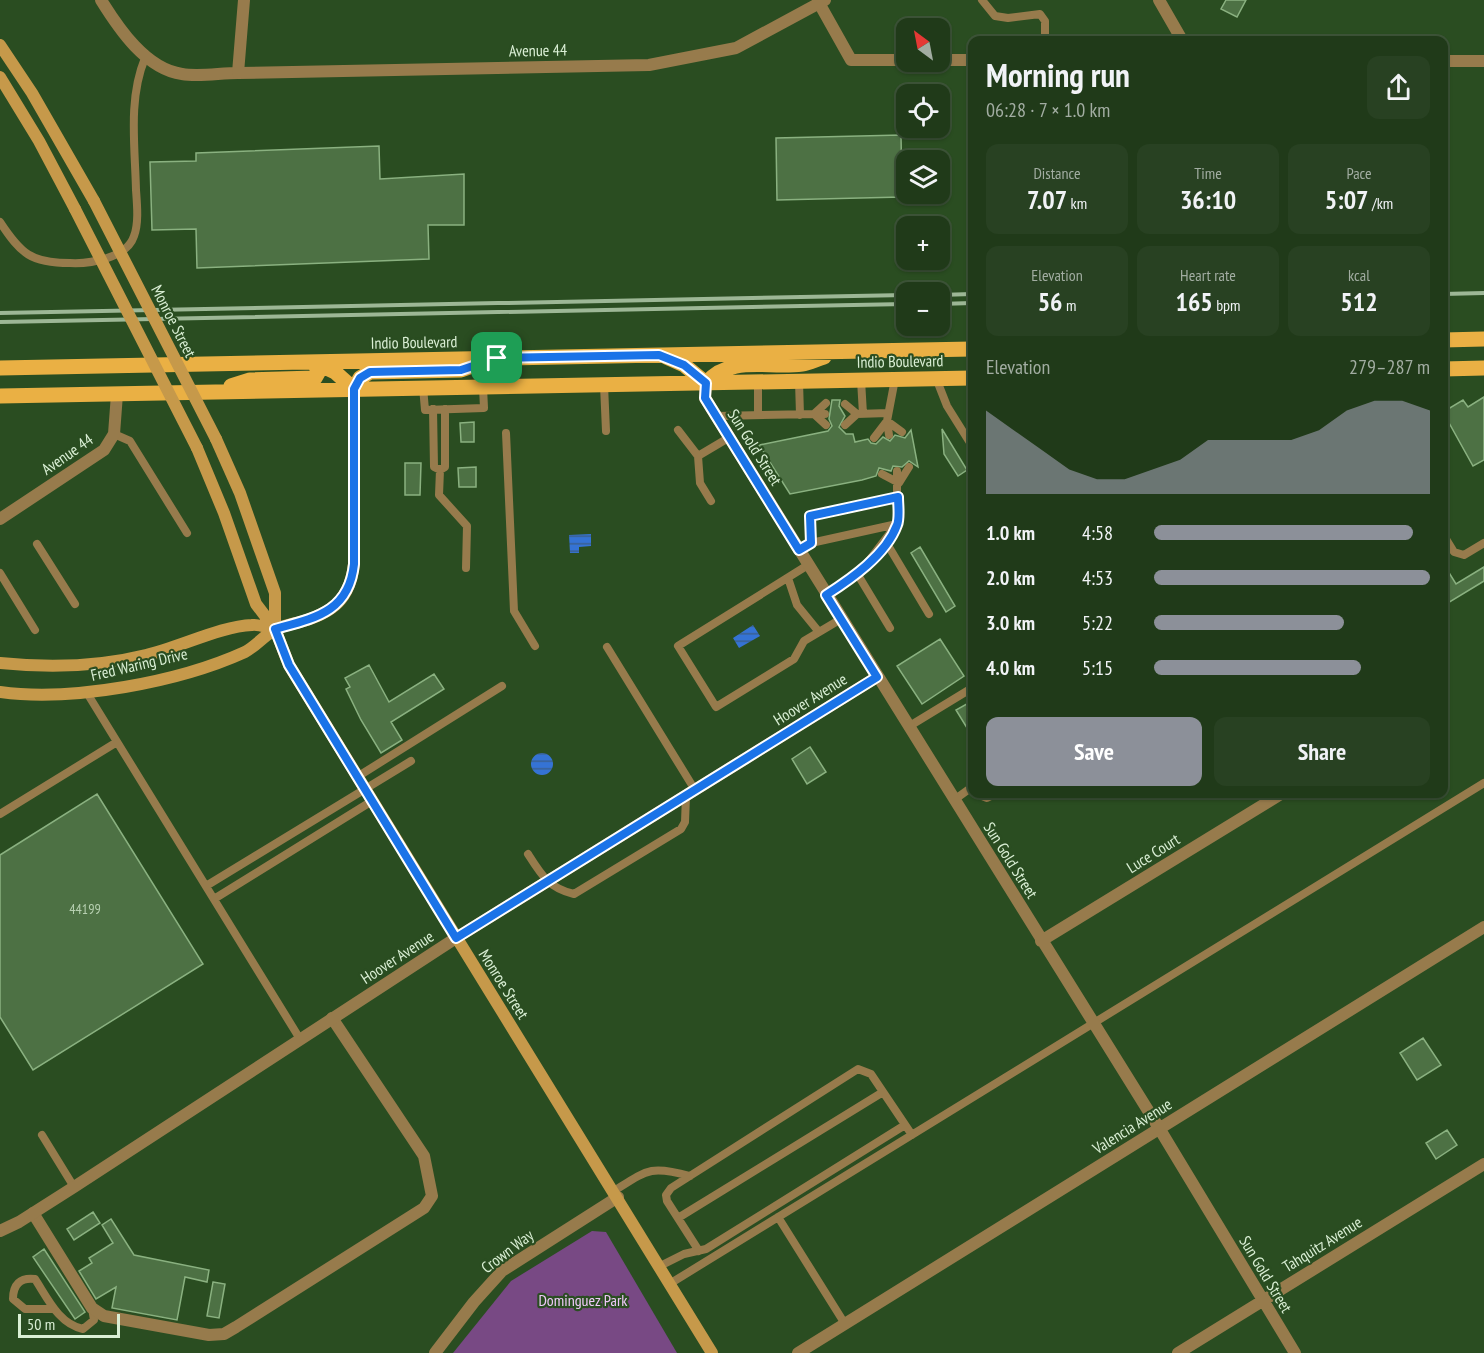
<!DOCTYPE html>
<meta charset="utf-8">
<style>
:root{--surface:#203a19;--page:#284122;--text:#f1f3f6;--muted:#a2ada2;--line:#3d5438;--accent:#8c9099}
body{margin:0;font-family:"PT Sans Narrow",sans-serif;background:var(--page);color:var(--text);height:100vh;display:flex;flex-direction:column;font-size:22px;white-space:nowrap}
*{box-sizing:border-box;margin:0}
p{font-size:20px;color:var(--muted)}
.icon{flex:none;width:33px;height:33px;fill:none;stroke:currentColor;stroke-width:2;stroke-linecap:round;stroke-linejoin:round}
.map{position:relative;flex:1;overflow:hidden}
.sheet{position:absolute;left:968px;top:36px;width:480px;height:762px;display:flex;flex-direction:column;background:var(--surface);border-radius:12px;box-shadow:0 2px 4px #0004,0 0 0 2px var(--line)}
.sheet>*{flex:none}
.needle{width:39px;rotate:328deg}
.fabs{position:absolute;left:896px;top:18px;display:grid;gap:12px}
.fabs a{display:grid;place-items:center;width:54px;height:54px;border-radius:12px;background:var(--surface);box-shadow:0 2px 4px #0004,0 0 0 2px var(--line);font-size:30px}
.scale{position:absolute;left:18px;bottom:15px;width:102px;box-sizing:border-box;padding-left:6px;border:3px solid #daefd5;border-top:0;font-size:16px;line-height:21px;white-space:nowrap;color:#daefd5;-webkit-text-stroke:4px #2a4d21;paint-order:stroke}
.pin{position:absolute;display:grid;place-items:center;width:51px;height:51px;color:#fff;margin:-26px;border-radius:12px;box-shadow:0 3px 9px #0006}
.round{display:grid;place-items:center;flex:none;width:63px;height:63px;border-radius:12px;background:var(--page)}
.overview{display:flex;align-items:center;justify-content:space-between;height:102px;padding:0 18px}
h1{font-size:33px;font-weight:600;line-height:45px}
.stats{display:grid;grid-template-columns:repeat(3,1fr);gap:9px;height:102px;padding:6px 18px}
.stats div{display:grid;align-content:center;border-radius:12px;background:var(--page);text-align:center}
.stats b{font-size:26px;font-weight:600}
.stats small{font-size:16px;font-weight:400}
.stats p{font-size:16px}
.chart{height:168px;padding:12px 18px}
.chart p{display:flex;justify-content:space-between}
.chart svg{width:100%;height:108px;margin-top:6px;fill:var(--accent);opacity:.7}
.cta{display:flex;gap:12px;margin-top:auto;padding:12px 18px}
.cta a{flex:1;height:69px;border-radius:12px;background:var(--accent);color:#fff;font-size:24px;font-weight:600;line-height:69px;text-align:center}
.cta a+a{background:var(--page);color:var(--text)}
ul{padding:0 18px;list-style:none;font-size:20px}
li{display:grid;grid-template-columns:96px 72px 1fr;align-items:center;height:45px}
li i{height:15px;border-radius:8px;background:var(--accent)}
.map>svg:first-child{display:block}
.green{fill:#784984}
.water{fill:url(#water-rules)}
.building{fill:#4d7144;stroke:#8ab180;stroke-width:1.5}
.lines{fill:none;stroke-linecap:round;stroke-linejoin:round}
.service{stroke:#977b4c;stroke-width:8}
.minor{stroke:#977b4c;stroke-width:12}
.tertiary{stroke:#977b4c;stroke-width:12}
.secondary{stroke:#c6994a;stroke-width:12}
.primary{stroke:#eab044;stroke-width:15}
.rail{stroke:#9db796;stroke-width:4}
.secondary-bridge{stroke:#c6994a;stroke-width:12}
.route-casing{stroke:#fff;stroke-width:12}
.route{stroke:#1a73e8;stroke-width:8}
.labels{text-anchor:middle;dominant-baseline:central;stroke-width:4.5;stroke-linejoin:round;paint-order:stroke}
.number-label{font-size:14px;fill:#b7d0b1}
.street-label{font-size:16px;fill:#daefd5;stroke:#2a4d21}
.park-label{font-size:16px;fill:#f0c9fa;stroke:#2a4d21}
</style>
<div class="map">
<svg width="1484" height="1353" viewBox="0 0 1484 1353">
<defs>
<pattern id="water-rules" width="6" height="5" patternUnits="userSpaceOnUse" patternTransform="scale(1.5)"><rect width="6" height="5" fill="#3573d4"/><path d="M0 2.5h6" fill="none" stroke="#3a6091"/></pattern>
</defs>
<rect width="100%" height="100%" fill="#2a4d21"/>
<!-- green -->
<path class="green" d="M592 1231 606 1232 677 1353H453L511 1281Z"/>
<!-- water -->
<path class="water" d="M591 534V546L579 547V553H570L569 535Z
M753 625 760 636 739 648 733 638Z
M531 764a11 11 0 1 1 22 0a11 11 0 1 1-22 0Z"/>
<!-- building -->
<path class="building" d="M1226 0H1246L1237 17 1221 9Z
M901 135 902 197 777 200 776 138Z
M379 146 380 179 464 174V225H428L429 259 197 268 196 229 152 230 150 162 196 161V153Z
M1484 397V460L1473 466 1443 412 1463 400 1468 407Z
M832 400H840L839 406 845 416 839 427 846 434H853L855 442 868 439 871 443 876 444 883 437 890 441 895 435 905 438 911 430 918 467 909 461 902 467 893 466 891 471 879 468 876 476 862 480 790 494 759 445 828 431 832 426 829 419Z
M474 422V442H461L460 423Z
M942 429 967 470 958 476 944 454Z
M405 463H421L420 495H405Z
M476 467V487H459L458 468Z
M920 547 955 606 946 612 911 553Z
M1443 563 1456 584 1484 567V581L1443 606Z
M940 639 964 676 922 704 897 666Z
M369 665 389 702 434 674 444 689 391 722 402 740 381 753 361 720 346 689 350 687 345 678Z
M972 701V736L956 710Z
M810 747 826 772 807 784 792 759Z
M97 794 203 964 33 1070 0 1017V855Z
M1423 1038 1441 1065 1417 1080 1400 1053Z
M1447 1130 1457 1145 1436 1159 1426 1143Z
M93 1212 100 1223 74 1240 67 1229Z
M111 1219 134 1255 209 1270 207 1282 185 1277 177 1320 112 1308 116 1287 96 1299 79 1271 92 1263 89 1258 113 1243 102 1225Z
M44 1249 85 1312 75 1319 33 1257Z
M213 1282 225 1284 219 1318 207 1316Z"/>
<g class="lines">
<!-- service -->
<path class="service" d="M982 0 995 16 1008 18 1040 14 1045 21V40
M0 222C21 254 31 263 70 263 90 264 127 258 134 236 139 223 137 204 136 190 135 146 128 99 145 58
M936 378 947 406 972 446
M861 380 863 414
M799 381 800 415
M758 382V415
M604 385 606 431
M423 387 425 410 484 408 483 387
M845 404 857 414
M433 409 434 467 440 470 445 467V409
M825 414H814L826 425
M717 416 814 414 826 403
M845 425 857 414 888 413
M678 430 698 456 700 483 711 501
M506 433 514 611 535 646
M114 434 130 441 187 533
M889 435 887 421 895 379
M874 438 887 421 902 432
M698 456 730 437
M440 470 439 495 467 526 466 568
M882 474 899 483 909 467
M1443 534 1454 552 1464 555 1484 543
M886 542 929 614
M811 543 897 524
M37 544 75 604
M799 550 811 543 810 516 898 497
M808 565 678 646 716 707 794 659 804 641 841 619
M0 573 35 630
M858 575 890 628
M788 578 797 605 819 632
M826 595 858 575 897 524V471
M607 647 695 790
M87 693 300 1039
M908 727 972 688
M357 777 502 686
M977 794 987 798 995 794
M954 800 972 787
M0 814 117 742
M528 854C542 876 549 888 574 894L681 829 685 822 686 796
M206 886 411 761
M214 899 372 801
M42 1135 74 1187
M614 1191C647 1170 650 1165 690 1176
M778 1217 845 1324
M678 1218 883 1092
M699 1251 667 1201 666 1195 671 1188 858 1069 871 1074 912 1135
M660 1266 684 1254 706 1249 905 1125
M671 1283 1484 783
M54 1309H25L13 1299C13 1285 20 1277 35 1279 48 1299 59 1324 83 1329L94 1320 92 1308"/>
<!-- minor -->
<path class="minor" d="M101 0C119 29 146 69 182 74 199 77 220 73 238 73L244 0
M1159 0 1182 40
M819 3 851 60H906
M939 60H972
M1443 61H1484
M706 383 705 398 1159 1128 1295 1353
M0 519 104 450 114 434 117 394
M456 938 877 677
M1041 941 1281 794
M33 1213 92 1308 104 1316 209 1335 224 1334 236 1327 424 1208 432 1196 424 1156 332 1018
M435 1353 474 1302 502 1271 618 1197
M798 1353 1484 927
M1178 1353 1484 1164"/>
<!-- tertiary -->
<path class="tertiary" d="M238 73 649 65 736 48 825 0
M0 1231 19 1222 74 1187 456 938"/>
<!-- secondary -->
<path class="secondary" d="M0 45 32 93 94 201
M0 77 39 141 75 209
M216 439 240 493 275 593V629
M197 448 224 513 256 604 275 629 289 665 712 1353
M0 663C49 668 98 667 146 655 178 648 221 626 252 625 259 624 268 628 275 629
M0 692C72 702 179 682 245 652 256 646 264 636 274 630 281 626 292 624 300 622 333 613 350 599 354 564V389"/>
<!-- primary -->
<path class="primary" d="M1443 340 1484 339
M666 357 684 365 706 383
M316 363 335 372 354 389 360 378 370 372 461 370 481 363
M0 368 972 349
M1443 369 1484 368
M706 383C732 354 768 369 802 364 809 363 817 359 824 357
M231 386 250 380 315 378 319 371 313 362
M0 396 972 378"/>
<!-- rail -->
<path class="rail" d="M1443 294 1484 293
M939 295 972 294
M939 304 972 303
M0 313 906 295
M0 322 906 304"/>
<!-- secondary-bridge -->
<path class="secondary-bridge" d="M94 201 216 439
M75 209 197 448"/>
</g>
<g class="lines">
<defs>
<path id="route" d="M659 355 684 365 706 383 705 398 799 550 811 543 810 516 898 497C898 505 900 518 897 525 886 555 851 579 826 595L877 677 456 938 289 665 275 629C315 618 349 612 354 564V389L360 378 370 372 461 370 497 358Z"/>
</defs>
<!-- route casing -->
<use href="#route" class="route-casing"/>
<!-- route -->
<use href="#route" class="route"/>
</g>
<g class="labels">
<!-- number labels -->
<g class="number-label">
<text x="85" y="909">44199</text>
</g>
<!-- street labels -->
<g class="street-label">
<text transform="translate(538 50) rotate(-1)">Avenue 44</text>
<text transform="translate(174 321) rotate(63)">Monroe Street</text>
<text transform="translate(414 342) rotate(-1)">Indio Boulevard</text>
<text transform="translate(900 361) rotate(-1)">Indio Boulevard</text>
<text transform="translate(755 447) rotate(58)">Sun Gold Street</text>
<text transform="translate(67 454) rotate(-35)">Avenue 44</text>
<text transform="translate(139 664) rotate(-13)">Fred Waring Drive</text>
<text transform="translate(810 699) rotate(-32)">Hoover Avenue</text>
<text transform="translate(1153 853) rotate(-32)">Luce Court</text>
<text transform="translate(1011 860) rotate(58)">Sun Gold Street</text>
<text transform="translate(397 957) rotate(-33)">Hoover Avenue</text>
<text transform="translate(504 984) rotate(58)">Monroe Street</text>
<text transform="translate(1132 1126) rotate(-32)">Valencia Avenue</text>
<text transform="translate(1322 1244) rotate(-32)">Tahquitz Avenue</text>
<text transform="translate(507 1251) rotate(-37)">Crown Way</text>
<text transform="translate(1266 1274) rotate(59)">Sun Gold Street</text>
</g>
<!-- park labels -->
<g class="park-label">
<text x="583" y="1300">Dominguez Park</text>
</g>
</g>
</svg>
<div class="fabs">
<a><svg class="needle" viewBox="-14 -14 28 28"><path d="M0-13l5 13h-10z" fill="#e53935"/><path d="M0 13l5-13h-10z" fill="#a2ada2"/></svg></a>
<a><svg class="icon" aria-label="locate" viewBox="0 0 24 24"><circle cx="12" cy="12" r="6"/><path d="M12 2v4M12 18v4M2 12h4M18 12h4"/></svg></a>
<a><svg class="icon" aria-label="layers" viewBox="0 0 24 24"><path d="M12 4l9 5-9 5-9-5zM3 14l9 5 9-5"/></svg></a>
<a>+</a>
<a>−</a>
</div>
<div class="scale">50 m</div>
<div class="pin" style="left:497px;top:358px;background:#1e9e55"><svg class="icon" aria-label="arrive" viewBox="0 0 24 24"><path d="M6 21V4h12l-3 4 3 4H6"/></svg></div>
<section class="sheet">
<div class="overview"><div><h1>Morning run</h1><p>06:28 · 7 × 1.0 km</p></div><a class="round"><svg class="icon" aria-label="share" viewBox="0 0 24 24"><path d="M12 15V3M7 8l5-5 5 5M5 13v7h14v-7"/></svg></a></div>
<div class="stats">
<div><p>Distance</p><b>7.07<small> km</small></b></div>
<div><p>Time</p><b>36:10</b></div>
<div><p>Pace</p><b>5:07<small> /km</small></b></div>
</div>
<div class="stats">
<div><p>Elevation</p><b>56<small> m</small></b></div>
<div><p>Heart rate</p><b>165<small> bpm</small></b></div>
<div><p>kcal</p><b>512</b></div>
</div>
<div class="chart"><p><span>Elevation</span>279–287 m</p>
<svg viewBox="0 0 160 44" preserveAspectRatio="none"><path d="M0 44V10L10 18L20 26L30 34L40 38L50 38L60 34L70 30L80 22L90 22L100 22L110 22L120 18L130 10L140 6L150 6L160 10V44z"/></svg>
</div>
<ul>
<li><b>1.0 km</b>4:58<i style="width:94%"></i></li>
<li><b>2.0 km</b>4:53<i style="width:100%"></i></li>
<li><b>3.0 km</b>5:22<i style="width:69%"></i></li>
<li><b>4.0 km</b>5:15<i style="width:75%"></i></li>
</ul>
<div class="cta"><a>Save</a><a>Share</a></div>
</section>
</div>
